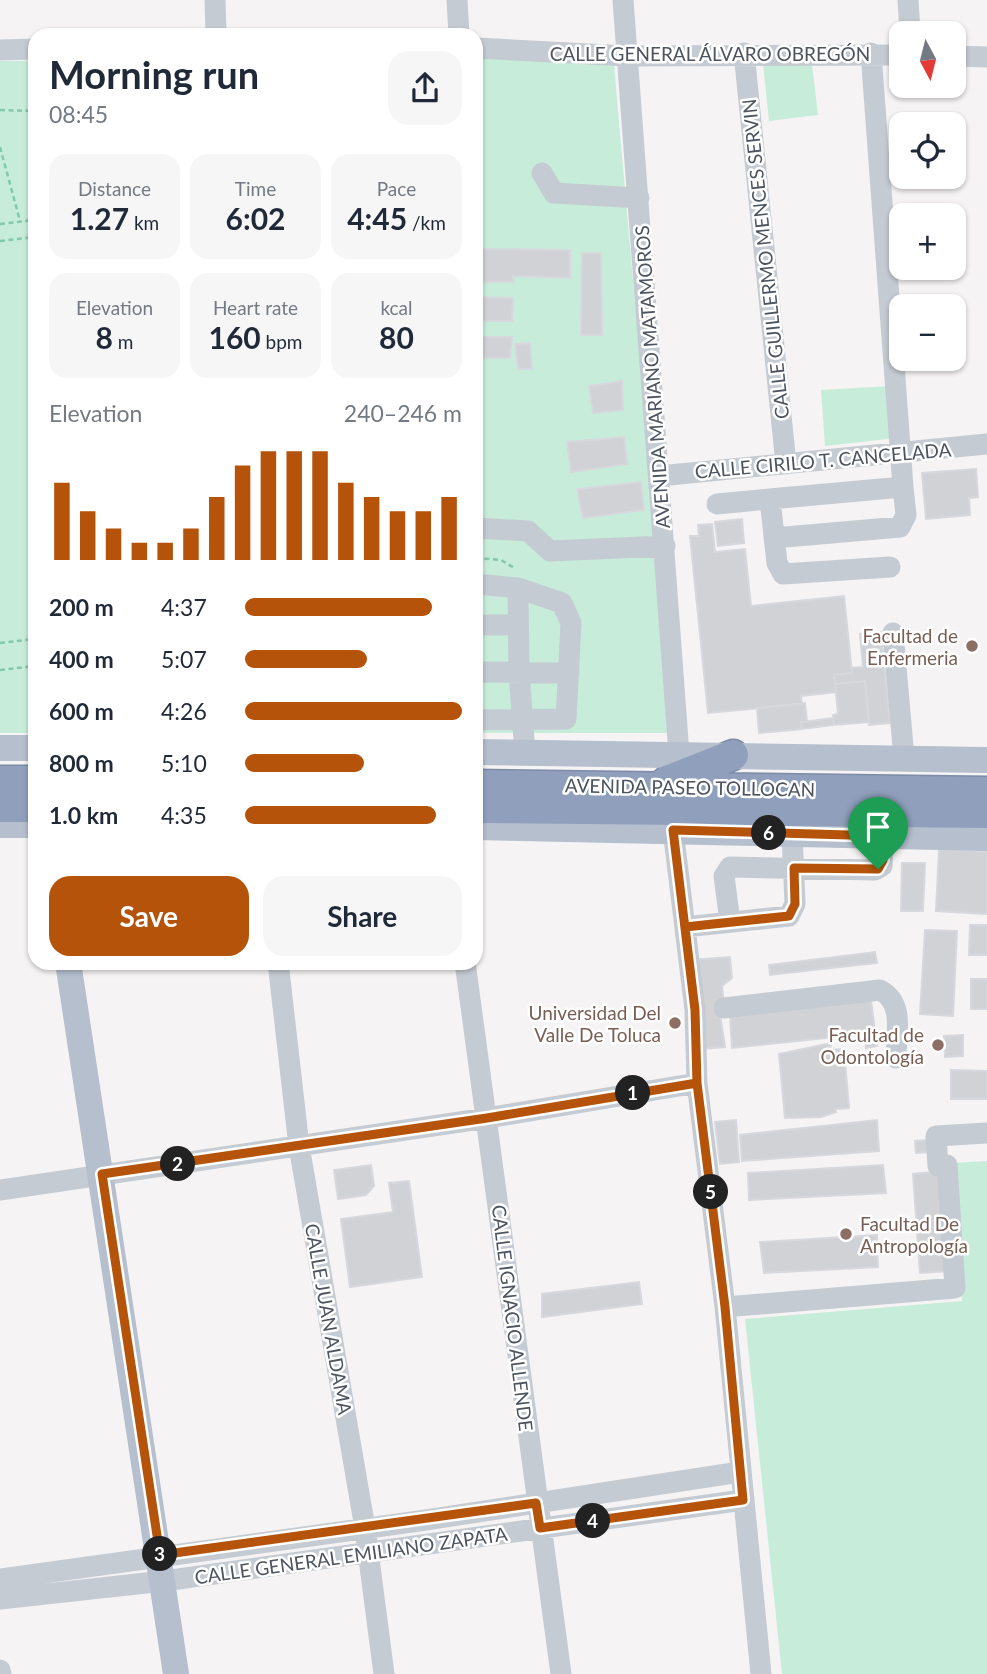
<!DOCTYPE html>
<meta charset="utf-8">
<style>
:root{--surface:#fff;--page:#f6f6f7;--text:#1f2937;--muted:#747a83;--accent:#b45309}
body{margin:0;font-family:Lato,sans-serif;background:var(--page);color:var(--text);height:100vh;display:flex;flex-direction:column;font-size:26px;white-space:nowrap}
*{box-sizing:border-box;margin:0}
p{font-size:23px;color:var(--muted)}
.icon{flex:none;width:38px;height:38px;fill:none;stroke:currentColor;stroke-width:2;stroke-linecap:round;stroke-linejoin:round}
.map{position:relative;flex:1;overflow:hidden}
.details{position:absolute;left:28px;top:28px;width:455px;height:942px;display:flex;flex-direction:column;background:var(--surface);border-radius:21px;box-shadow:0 2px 5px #0004}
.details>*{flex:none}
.needle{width:46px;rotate:173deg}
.controls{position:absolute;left:889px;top:21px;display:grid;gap:14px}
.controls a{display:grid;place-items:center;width:77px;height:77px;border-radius:14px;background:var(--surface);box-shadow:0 2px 5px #0004;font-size:35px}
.pin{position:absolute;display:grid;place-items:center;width:60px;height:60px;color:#fff;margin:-72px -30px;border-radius:50% 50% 50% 0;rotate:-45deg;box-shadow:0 0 7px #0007}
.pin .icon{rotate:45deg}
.km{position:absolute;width:35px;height:35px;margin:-18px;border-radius:50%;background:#222;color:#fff;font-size:19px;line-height:35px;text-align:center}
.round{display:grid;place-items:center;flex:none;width:74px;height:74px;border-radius:21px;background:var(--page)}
.head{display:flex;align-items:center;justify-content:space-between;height:119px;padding:0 21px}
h1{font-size:38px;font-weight:700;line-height:52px}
.metrics{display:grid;grid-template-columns:repeat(3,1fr);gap:10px;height:119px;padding:7px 21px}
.metrics div{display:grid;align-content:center;border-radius:18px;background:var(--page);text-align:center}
.metrics b{font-size:30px;font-weight:700}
.metrics small{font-size:19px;font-weight:400}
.metrics p{font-size:19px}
.chart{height:196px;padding:14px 21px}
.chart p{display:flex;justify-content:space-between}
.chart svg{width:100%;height:126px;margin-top:7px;stroke:var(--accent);stroke-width:6}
.action{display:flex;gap:14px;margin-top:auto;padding:14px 21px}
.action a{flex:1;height:80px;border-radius:21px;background:var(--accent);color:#fff;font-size:28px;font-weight:700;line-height:80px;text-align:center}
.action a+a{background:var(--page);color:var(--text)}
ul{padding:0 21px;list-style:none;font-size:23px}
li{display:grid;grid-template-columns:112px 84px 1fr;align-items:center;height:52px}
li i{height:18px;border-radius:9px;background:var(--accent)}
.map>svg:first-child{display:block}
.green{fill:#c7edda}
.building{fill:#d0d2d6;stroke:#d7d8dd;stroke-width:2}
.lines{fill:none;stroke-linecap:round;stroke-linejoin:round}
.minor-tunnel{stroke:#d3d3d5;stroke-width:21;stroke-dasharray:21 10;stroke-linecap:butt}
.highway-casing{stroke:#7b8ba8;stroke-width:33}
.path{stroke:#82c8ad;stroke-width:2.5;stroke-dasharray:5 3.5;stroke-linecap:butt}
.minor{stroke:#c5cbd2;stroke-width:21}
.major{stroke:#b5bfce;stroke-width:26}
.highway{stroke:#90a0bc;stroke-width:30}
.route-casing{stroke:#fff;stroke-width:14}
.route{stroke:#b45309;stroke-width:9}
.education-dot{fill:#8d6e63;stroke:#fff;stroke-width:2.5}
.labels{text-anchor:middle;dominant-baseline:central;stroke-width:5;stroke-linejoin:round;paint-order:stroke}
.street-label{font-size:19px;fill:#4c545f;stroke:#fff}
.education-label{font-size:19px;fill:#785e54;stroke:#fff;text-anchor:end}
</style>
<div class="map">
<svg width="987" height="1674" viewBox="0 0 987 1674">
<rect width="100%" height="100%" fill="#f5f3f3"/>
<!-- green -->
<path class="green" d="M613 54 673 733H476V56Z
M0 61H35V733H0Z
M763 63 812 64 818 115 769 121Z
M890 386 896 438 825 446 821 390Z
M987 1161V1674H782L745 1319 962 1301 950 1163Z"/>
<!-- building -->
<path class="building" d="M476 249 570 250V278L513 276V282H476Z
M582 253H601L602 335H581Z
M476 297 513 298 512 321H476Z
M476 337H512L510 358H476Z
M530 343 532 369H518L515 344Z
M622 381 623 410 593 413 589 386Z
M624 437 627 464 571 472 567 442Z
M976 469 978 497 969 498 970 515 926 519 922 473Z
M641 482 644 510 583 518 577 489Z
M742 519 744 543 718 546 715 522Z
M712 524 715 552 745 549 751 606 844 596 852 673 834 675 836 692 801 696 802 704 708 713 690 536H699L698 525Z
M881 632 890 723 869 725 865 681 835 684 834 675 852 673 851 668 863 667 860 634Z
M865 681 869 722 834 725 833 715 838 714 835 684Z
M805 703 807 721 801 722 802 729 759 733 757 708Z
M833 718 834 725 802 729 801 722Z
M939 849 987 851V914L936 911Z
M902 863H925L923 911H901Z
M970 925H987V955H969Z
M925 930 957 931 953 1016 920 1014Z
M875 952 877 963 770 975 769 965Z
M730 957 732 978 722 986 725 1012 720 1014 725 1047 702 1049 692 960Z
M971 979H987V1009H971Z
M871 1000 877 1046 866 1048 864 1034 732 1048 730 1017Z
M963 1035V1056L945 1057 944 1036Z
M831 1043 830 1050 844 1049 849 1108 835 1109 836 1112 821 1117 785 1118 779 1054Z
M951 1070 987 1071V1099H951Z
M736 1120 739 1162 720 1164 715 1122Z
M877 1120 879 1151 742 1161 740 1135Z
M929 1140 930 1152 916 1153 915 1141Z
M371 1165 374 1186 366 1195 338 1199 334 1170Z
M883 1165 886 1193 749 1200 748 1173Z
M943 1171 951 1271 920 1273 913 1174Z
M409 1181 422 1277 350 1287 341 1219 393 1212 389 1183Z
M877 1235 878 1267 764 1273 760 1242Z
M639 1282 642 1304 542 1317V1294Z"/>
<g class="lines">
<!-- minor-tunnel -->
<path class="minor-tunnel" d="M698 1010 724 1008"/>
<defs>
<path id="highway" d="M0 781H35
M667 781 733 755
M476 785 987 792
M0 807H35
M476 808 987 813"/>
</defs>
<!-- highway casing -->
<use href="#highway" class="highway-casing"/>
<!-- path -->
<path class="path" d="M0 110 35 111
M0 147 20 221
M0 224 35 220
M476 231 480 232
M0 241 35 237
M476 558 501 560 516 569
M0 643 35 639
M0 670 35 666"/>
<!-- minor -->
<path class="minor" d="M215 0 216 35
M457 0 459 35
M623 0 679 754
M908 0 910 33
M476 48 627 56 901 55
M0 50 35 49
M744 53 786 464
M871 53 903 487 770 499 777 563 783 574 890 567
M954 56 987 57
M542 173 554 193 639 198
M659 476 987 444
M717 504 770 499
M476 528 528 531 550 551 665 546
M774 538 900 527 906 515 903 487
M476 584 518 588 562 603 571 623 566 719 476 720
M518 588 519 672 525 753
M476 625H518
M893 633 904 758
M476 672 569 673
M673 830 695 1010 697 1083 725 1307 761 1674
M730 922 724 876 730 867 875 870 882 866 883 836
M685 927 789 916 795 904 792 833
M278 962 299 1146 365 1528 384 1674
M465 962 561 1674
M724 1008 880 990C905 1003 896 1033 896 1058
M0 1190 487 1118 697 1083
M725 1307 955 1288 947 1165 938 1166 936 1136 987 1133
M0 1579 419 1521 740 1472
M0 1599 164 1581 743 1500
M0 1670 1 1674"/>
<!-- major -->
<path class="major" d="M0 748H35
M476 752 987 760
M0 825H35
M476 827 987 838
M68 962 176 1674"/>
<!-- highway -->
<use href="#highway" class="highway"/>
</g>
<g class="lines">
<defs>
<path id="route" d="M878 869 794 868 795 904 789 916 685 927 695 1010 697 1083 487 1118 102 1174 160 1555 536 1503 540 1528 743 1500 725 1307 697 1083 695 1010 673 830 883 836V860L878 869"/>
</defs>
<!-- route casing -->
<use href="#route" class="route-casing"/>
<!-- route -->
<use href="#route" class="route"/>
</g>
<!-- markers -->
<g class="education-dot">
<circle cx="972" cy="646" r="7"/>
<circle cx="675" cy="1023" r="7"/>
<circle cx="938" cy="1045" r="7"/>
<circle cx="846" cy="1234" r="7"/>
</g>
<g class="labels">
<!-- street labels -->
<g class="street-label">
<text x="710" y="53">CALLE GENERAL ÁLVARO OBREGÓN</text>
<text transform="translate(765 259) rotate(-96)">CALLE GUILLERMO MENCES SERVIN</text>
<text transform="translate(652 377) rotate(-94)">AVENIDA MARIANO MATAMOROS</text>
<text transform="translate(823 460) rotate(-5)">CALLE CIRILO T. CANCELADA</text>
<text transform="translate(690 787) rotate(1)">AVENIDA PASEO TOLLOCAN</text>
<text transform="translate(513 1318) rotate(83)">CALLE IGNACIO ALLENDE</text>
<text transform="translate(329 1319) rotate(80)">CALLE JUAN ALDAMA</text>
<text transform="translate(351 1555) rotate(-8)">CALLE GENERAL EMILIANO ZAPATA</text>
</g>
<!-- education labels -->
<g class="education-label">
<text x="958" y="635">Facultad de<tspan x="958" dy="22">Enfermeria</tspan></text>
<text x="661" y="1012">Universidad Del<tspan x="661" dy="22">Valle De Toluca</tspan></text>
<text x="924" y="1034">Facultad de<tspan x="924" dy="22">Odontología</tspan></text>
<text x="860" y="1223" text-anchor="start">Facultad De<tspan x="860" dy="22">Antropología</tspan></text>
</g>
</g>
</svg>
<div class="controls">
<a><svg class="needle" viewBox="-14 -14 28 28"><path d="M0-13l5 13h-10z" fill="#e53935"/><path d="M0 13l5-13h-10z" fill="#747a83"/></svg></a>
<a><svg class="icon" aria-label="locate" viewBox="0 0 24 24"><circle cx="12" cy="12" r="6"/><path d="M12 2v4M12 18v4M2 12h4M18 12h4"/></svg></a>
<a>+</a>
<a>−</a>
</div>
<div class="pin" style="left:878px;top:869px;background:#1e9e55"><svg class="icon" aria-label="arrive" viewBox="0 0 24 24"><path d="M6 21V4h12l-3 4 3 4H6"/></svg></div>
<b class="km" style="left:633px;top:1093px">1</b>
<b class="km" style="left:178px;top:1164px">2</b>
<b class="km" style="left:160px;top:1554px">3</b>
<b class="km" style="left:593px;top:1521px">4</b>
<b class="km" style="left:711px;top:1192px">5</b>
<b class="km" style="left:769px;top:833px">6</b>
<section class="details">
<div class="head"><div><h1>Morning run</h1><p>08:45</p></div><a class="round"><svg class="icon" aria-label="share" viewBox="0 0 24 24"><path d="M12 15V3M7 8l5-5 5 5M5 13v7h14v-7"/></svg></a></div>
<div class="metrics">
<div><p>Distance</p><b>1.27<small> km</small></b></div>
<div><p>Time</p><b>6:02</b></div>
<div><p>Pace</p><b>4:45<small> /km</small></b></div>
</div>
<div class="metrics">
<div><p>Elevation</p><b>8<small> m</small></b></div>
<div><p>Heart rate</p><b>160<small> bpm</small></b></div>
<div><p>kcal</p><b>80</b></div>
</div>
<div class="chart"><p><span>Elevation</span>240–246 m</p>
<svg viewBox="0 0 160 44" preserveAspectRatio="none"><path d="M5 44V17M15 44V27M25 44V33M35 44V38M45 44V38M55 44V33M65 44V22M75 44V11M85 44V6M95 44V6M105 44V6M115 44V17M125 44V22M135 44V27M145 44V27M155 44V22"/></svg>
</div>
<ul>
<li><b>200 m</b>4:37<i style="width:86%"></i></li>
<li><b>400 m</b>5:07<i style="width:56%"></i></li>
<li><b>600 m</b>4:26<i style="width:100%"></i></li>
<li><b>800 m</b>5:10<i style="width:55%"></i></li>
<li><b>1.0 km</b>4:35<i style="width:88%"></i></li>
</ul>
<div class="action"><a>Save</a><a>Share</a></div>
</section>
</div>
